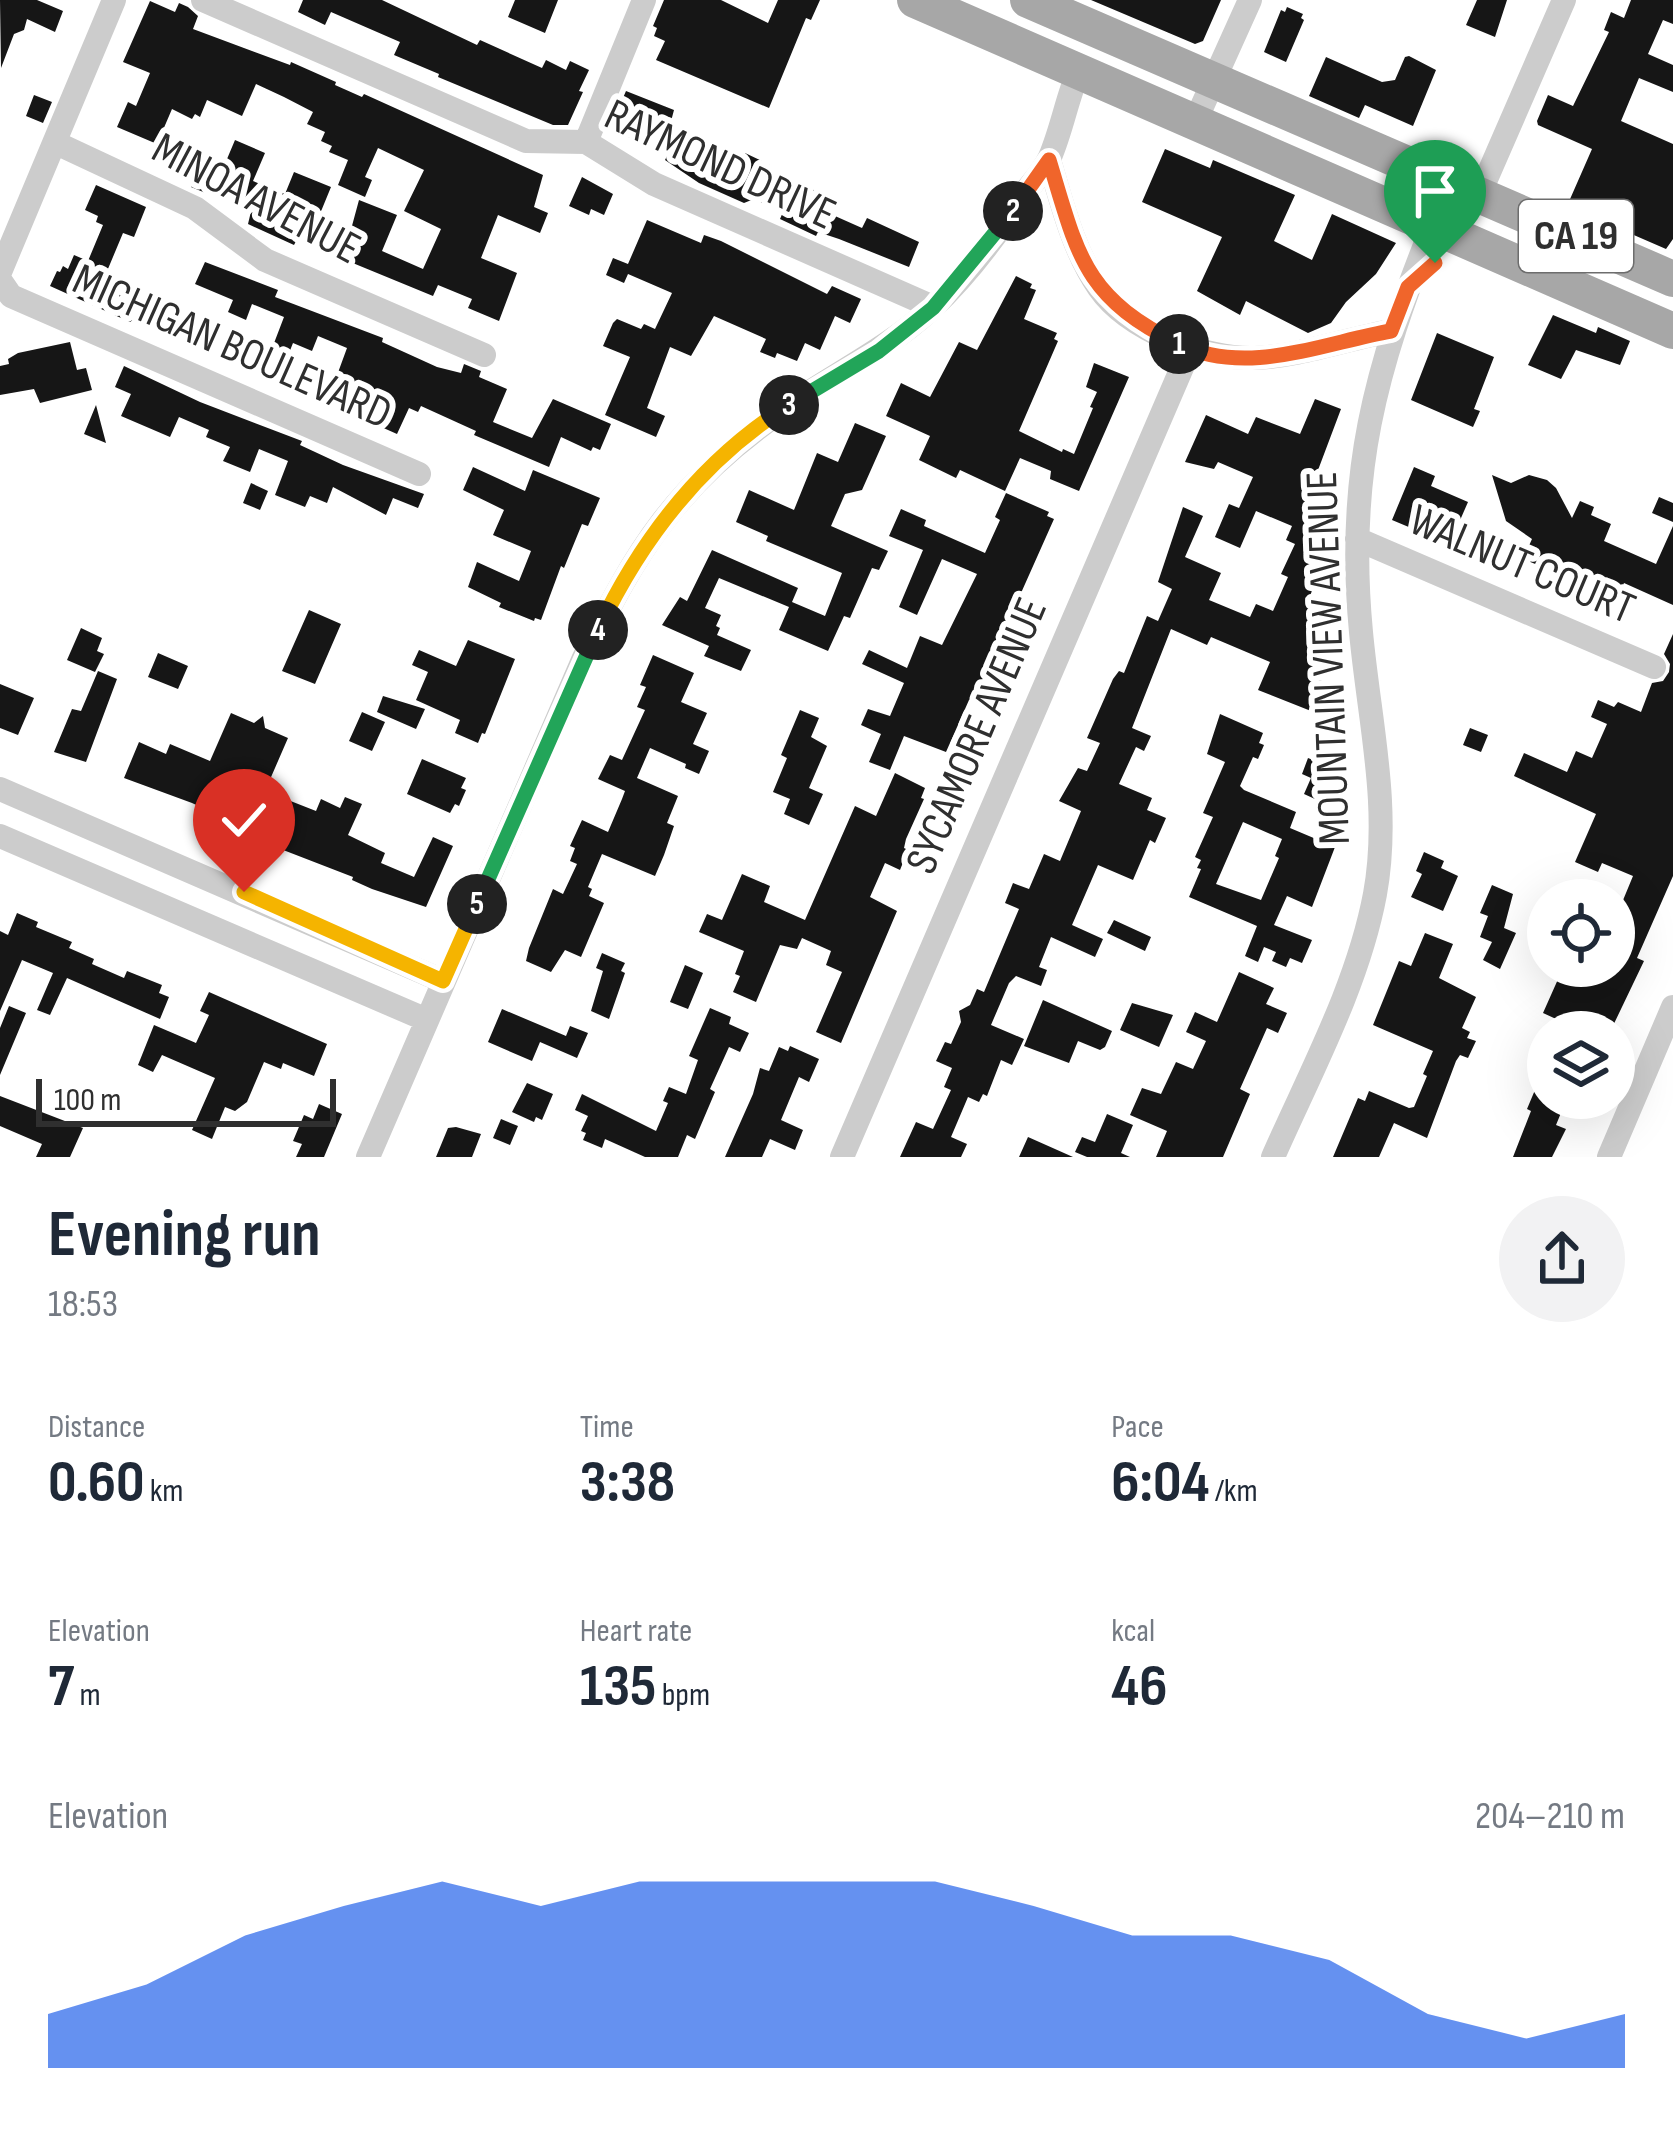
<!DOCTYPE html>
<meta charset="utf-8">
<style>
:root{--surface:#fff;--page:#f2f2f3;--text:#1f2937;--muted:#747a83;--accent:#2563eb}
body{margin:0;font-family:"Sofia Sans Condensed",sans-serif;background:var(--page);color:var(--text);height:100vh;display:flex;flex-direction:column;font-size:45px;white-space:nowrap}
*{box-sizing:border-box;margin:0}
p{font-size:39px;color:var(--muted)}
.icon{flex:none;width:66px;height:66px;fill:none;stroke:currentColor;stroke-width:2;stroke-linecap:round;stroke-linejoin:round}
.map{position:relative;height:1157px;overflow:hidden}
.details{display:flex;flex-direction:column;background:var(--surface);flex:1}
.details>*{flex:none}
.controls{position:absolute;left:1527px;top:879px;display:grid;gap:24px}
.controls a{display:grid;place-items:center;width:108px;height:108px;border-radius:50%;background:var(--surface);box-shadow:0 12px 48px #0002;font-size:60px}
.scale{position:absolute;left:36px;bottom:30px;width:300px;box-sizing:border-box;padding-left:12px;border:6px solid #2f2f2f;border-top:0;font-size:33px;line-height:42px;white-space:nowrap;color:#2f2f2f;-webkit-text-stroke:9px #fff;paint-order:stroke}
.pin{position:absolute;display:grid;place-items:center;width:102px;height:102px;color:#fff;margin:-123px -51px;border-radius:50% 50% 50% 0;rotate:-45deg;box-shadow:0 0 12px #0007}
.pin .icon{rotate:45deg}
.km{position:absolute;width:60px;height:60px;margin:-30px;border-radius:50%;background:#222;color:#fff;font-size:33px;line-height:60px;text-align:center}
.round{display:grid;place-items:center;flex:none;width:126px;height:126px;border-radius:63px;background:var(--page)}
.headline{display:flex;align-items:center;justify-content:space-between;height:204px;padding:0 48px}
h1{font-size:66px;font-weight:700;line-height:90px}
.stats{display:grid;grid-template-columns:repeat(3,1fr);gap:18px;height:204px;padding:12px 48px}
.stats div{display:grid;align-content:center}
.stats b{font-size:60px;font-weight:700}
.stats small{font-size:33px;font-weight:400}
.stats p{font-size:33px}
.chart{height:336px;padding:24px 48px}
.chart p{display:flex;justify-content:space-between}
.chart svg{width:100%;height:216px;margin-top:12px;fill:var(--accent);opacity:.7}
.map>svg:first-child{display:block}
.building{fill:#161616;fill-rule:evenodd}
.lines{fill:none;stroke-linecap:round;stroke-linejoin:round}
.minor{stroke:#ccc;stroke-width:24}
.primary{stroke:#a7a7a7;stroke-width:36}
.split-1-casing{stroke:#fff;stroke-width:24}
.split-2-casing{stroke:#fff;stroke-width:24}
.split-3-casing{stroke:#fff;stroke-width:24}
.split-4-casing{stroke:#fff;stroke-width:24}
.split-5-casing{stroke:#fff;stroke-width:24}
.split-6-casing{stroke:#fff;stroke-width:24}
.split-1{stroke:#f0652b;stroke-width:15}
.split-2{stroke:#f0652b;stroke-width:15}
.split-3{stroke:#22a559;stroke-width:15}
.split-4{stroke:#f5b400;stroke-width:15}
.split-5{stroke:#22a559;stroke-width:15}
.split-6{stroke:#f5b400;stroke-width:15}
.labels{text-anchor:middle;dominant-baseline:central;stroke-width:12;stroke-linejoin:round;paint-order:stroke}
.shield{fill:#fff;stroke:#6d6d6d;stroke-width:3}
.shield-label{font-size:42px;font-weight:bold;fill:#2f2f2f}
.street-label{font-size:45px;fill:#2f2f2f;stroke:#fff}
</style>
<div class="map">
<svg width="1673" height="1157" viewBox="0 0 1673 1157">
<rect width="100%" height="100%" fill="#fff"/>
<!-- building -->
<path class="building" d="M0 0H37L63 11 55 32 27 19 24 30 14 34 1 68Z
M303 0H382L477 45 480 40 542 68 546 60 566 70 570 61 589 70 579 91 583 92 568 125H553L438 77 439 74 394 55 400 42 331 12 325 25 298 12Z
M515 0H558L545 33 508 17Z
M664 0H721L768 23 778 0H820L811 20 806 18 769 108 656 60 665 41 654 36 657 28 653 26Z
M1091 0H1221L1203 41 1195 44Z
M1477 0H1507L1495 37 1466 25Z
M1631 0H1673V24L1663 20 1648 54 1673 65V92L1639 78 1621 121 1673 144V239L1666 249 1567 206 1592 149 1538 125 1537 121 1548 95 1573 106 1609 32 1604 30 1611 12 1624 18Z
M150 1 175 12 179 3 188 7 198 16 193 29 290 65 291 62 336 82 335 85 362 97 364 94 543 175 534 207 548 213 540 233 498 215 481 258 517 273 499 321 468 308 472 299 438 285 433 296 343 259 359 200 397 215 382 251 423 269 441 229 404 211 424 170 378 148 365 177 372 180 365 197 338 185 348 160 329 152 332 146 321 141 325 132 307 124 313 112 284 97 256 84 242 116 207 100 200 117 195 114 192 119 172 109 157 144 117 127 128 102 136 106 150 73 123 62Z
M1287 7 1303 14 1301 18 1304 20 1286 62 1264 52 1281 10 1285 12Z
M1409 56 1436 70 1413 126 1365 105 1359 118 1309 96 1326 57 1382 82 1395 80 1405 57Z
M626 91 674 110 670 125 701 143 741 161 745 153 770 165 768 170 832 198 826 212 862 228 867 218 919 242 909 267 839 239 818 232 816 236 780 219 783 212 754 199 744 203 699 183 665 160 667 156 610 128Z
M34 95 52 102 43 123 26 116Z
M235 140 265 153 253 181 285 194 294 172 331 187 308 243 297 239 294 245 248 224 253 203 216 187 213 196 191 187 198 170 219 178Z
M1165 149 1210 168 1213 160 1295 195 1274 241 1312 260 1332 214 1396 243 1376 274 1346 302 1331 323 1308 333 1246 301 1240 315 1197 291 1222 237 1142 202Z
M582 177 613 194 604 215 591 209 589 215 569 206Z
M96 185 146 207 134 237 123 233 105 276 158 298 147 321 137 317 130 322 50 286 57 271 60 272 63 266 68 269 74 255 88 261 103 225 96 222 98 216 85 210Z
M647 220 701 243 704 235 721 241 827 294 832 286 861 299 850 323 835 316 820 350 805 343 797 361 777 353 775 358 760 352 766 339 714 316 691 356 670 347 647 408 665 416 656 437 605 415 630 357 603 346 613 323 617 319 641 329 644 324 655 329 672 293 628 274 624 283 606 275 613 258 628 264Z
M205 262 278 290 275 297 383 338 382 342 437 367 461 373 464 364 481 371 479 377 507 389 493 422 532 438 553 399 611 424 600 450 593 447 591 451 561 437 549 467 474 435 476 431 421 406 418 412 409 408 397 434 361 418 372 393 336 378 347 348 318 336 312 351 293 343 287 358 271 351 284 317 252 304 246 320 228 312 233 300 195 284Z
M1016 276 1032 284 1030 288 1036 290 1024 319 1057 333 1054 339 1058 341 1019 431 1062 452 1063 449 1074 454 1093 408 1090 407 1097 392 1086 387 1094 363 1129 377 1079 491 1050 479 1051 471 1020 458 1005 491 960 470 956 478 919 460 930 436 886 416 901 383 930 397 959 342 977 350Z
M1553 315 1596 333 1598 327 1630 341 1620 365 1576 350 1561 379 1528 365Z
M1437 333 1494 357 1474 409 1480 411 1473 427 1411 400Z
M70 342 77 370 86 368 92 390 40 403 34 389 0 395V366L9 364 8 359 18 353Z
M124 366 200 402 302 441 300 445 343 465 424 494 418 508 393 498 386 515 333 487 327 503 310 496 305 507 275 495 288 461 259 449 250 472 223 461 230 447 206 437 209 430 179 417 170 437 121 416 131 394 115 387Z
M1315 399 1341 409 1306 502 1317 507 1313 516 1320 519 1317 526 1322 528 1311 564 1321 569 1307 603 1318 608 1310 639 1323 645 1312 677 1322 681 1311 711 1258 690 1270 662 1211 637 1207 645 1171 629 1132 728 1151 736 1144 751 1136 747 1119 784 1152 798 1147 810 1166 818 1155 843 1150 840 1133 880 1098 865 1072 925 1103 939 1095 957 1051 937 1039 967 1047 970 1041 986 1016 976 1009 983 991 1025 1024 1039 1012 1065 1001 1060 987 1096 983 1094 979 1102 968 1097 951 1137 967 1144 961 1157H900L916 1122 933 1129 951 1090 944 1087 952 1068 936 1061 945 1042 951 1044 961 1022 959 1011 970 1005 977 989 984 992 1019 909 1005 903 1013 883 1029 889 1044 854 1060 861 1081 811 1059 801 1078 768 1087 771 1100 743 1087 738 1113 679 1119 671 1124 673 1147 616 1158 621 1172 589 1158 582 1183 507 1203 516 1185 557 1221 573 1209 600 1250 617 1256 604 1273 611 1288 577 1281 574 1295 544 1286 540 1292 526 1256 511 1240 548 1215 537 1229 504 1239 508 1253 477 1218 462 1214 469 1185 462 1206 415 1248 434 1256 417 1300 434Z
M96 405 106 443 84 434Z
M855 423 886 436 862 490 845 494 831 526 888 551 879 570 872 568 850 618 844 616 828 651 779 630 789 607 719 578 705 608 721 615 716 626 720 628 717 635 751 650 741 671 704 656 709 646 662 625 680 597 687 601 712 550 798 588 792 602 825 616 842 573 766 541 768 536 736 522 749 490 794 510 817 453 838 462Z
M473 467 525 491 533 470 600 498 588 526 582 524 564 568 561 566 541 620 535 618 534 621 499 607 501 603 468 587 477 562 519 581 531 551 493 535 504 510 463 490Z
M1414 467 1435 476 1431 486 1468 502 1454 534 1428 522 1423 533 1392 520Z
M1492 475 1511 483 1529 475 1547 480 1556 488 1572 518 1580 501 1594 507 1591 515 1611 524 1604 541 1656 564 1673 526V605L1624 583 1621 590 1589 576 1582 593 1550 579 1553 571 1523 559 1532 539 1506 521Z
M251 483 268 491 260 510 243 503Z
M1006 493 1049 512 1047 516 1054 519 976 694 969 700 946 752 904 736 890 770 869 762 881 734 861 725 868 709 890 716 904 683 862 664 869 650 907 668 920 636 942 645 977 574 942 559 917 615 899 607 923 550 889 536 901 509 926 520 924 526 985 553 1000 520 995 517Z
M1659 497 1673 503V522L1652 513Z
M309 610 341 624 315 684 282 671Z
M81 628 102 638 97 651 104 654 95 672 67 660Z
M1673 634V876L1637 958 1644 961 1610 1032H1564L1567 1024 1543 1013 1563 968 1571 971 1573 966H1614V922L1633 876 1602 863 1598 872 1575 862 1596 814 1514 776 1524 753 1567 772 1576 751 1592 758 1607 724 1591 717 1598 700 1614 707 1618 702 1641 712 1652 683 1663 681 1669 672 1670 664 1664 654Z
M468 640 515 659 485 734 482 733 478 743 455 733 460 720 416 700 428 672 412 665 419 650 456 666Z
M158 653 188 666 178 689 148 677Z
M653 655 694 673 681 702 707 713 693 744 709 751 699 774 685 768 686 764 650 748 637 778 678 796 667 823 674 826 664 855 655 876 602 854 588 887 592 889 589 896 604 903 581 957 565 950 551 972 526 961 529 948 553 889 563 894 577 864 570 861 575 848 570 846 582 820 608 832 622 799 625 791 598 779 610 755 622 760 645 710 637 707 646 687 640 685Z
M98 671 117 679 86 762 54 752 72 709 81 711Z
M0 684 34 698 18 735 0 728Z
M383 696 425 709 416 729 377 712Z
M800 710 819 718 811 737 827 746 809 788 823 794 809 825 784 814 790 799 773 792 787 758 781 755Z
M362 712 385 722 372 751 349 741Z
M231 713 254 723 263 716 265 728 288 738 265 791 316 811 321 799 340 808 345 797 362 804 348 835 385 853 381 863 414 877 433 837 453 846 426 907 372 889 352 880 353 877 278 848 259 834 192 803 124 778 139 742 166 754 170 744 210 761Z
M1220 714 1263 733 1259 743 1264 745 1258 759 1253 757 1240 786 1244 790 1296 812 1290 828 1335 847 1312 907 1287 896 1274 925 1312 940 1302 963 1290 958 1286 967 1272 961 1276 952 1264 947 1258 962 1245 956 1257 926 1189 897 1201 869 1197 868 1201 860 1195 857 1213 817 1203 813 1225 762 1207 754ZM1243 822 1282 839 1275 856 1279 858 1261 900 1216 884Z
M1470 728 1488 735 1481 752 1463 745Z
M1322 753 1342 762 1326 804 1304 794 1311 778 1302 774 1308 758 1318 762Z
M422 759 466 778 461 788 466 790 459 806 455 804 450 813 407 794Z
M895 773 925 788 921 798 924 799 906 839 904 848 908 850 900 870 885 863 870 897 897 911 841 1043 816 1032 842 972 826 965 831 951 802 938 797 949 780 945 756 1002 733 992 740 976 735 974 744 951 699 932 707 914 722 920 742 874 770 886 764 902 805 920 855 806 876 816Z
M1424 852 1444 861 1441 868 1458 876 1443 911 1411 897 1422 874 1416 871Z
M1492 885 1513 894 1504 928 1516 933 1500 969 1483 960 1492 942 1480 937 1488 916 1480 913Z
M17 913 38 922 36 927 72 942 69 948 94 959 92 964 124 978 127 971 162 985 159 993 169 997 160 1019 67 978 50 1015 37 1010 53 973 22 960 0 1011V931L8 935Z
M1114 920 1151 937 1145 951 1107 933Z
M1425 933 1453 944 1439 978 1476 997 1462 1028 1470 1032 1467 1038 1476 1041 1468 1058 1460 1055 1456 1061 1427 1138 1394 1123 1379 1157H1333L1358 1098 1365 1101 1369 1091 1409 1108 1414 1107 1427 1076 1423 1074 1433 1051 1373 1025 1399 961 1411 966Z
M602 953 625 963 621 971 625 973 609 1019 591 1011 603 971 596 968Z
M685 965 703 973 688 1009 670 1002Z
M1239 972 1274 988 1266 1004 1287 1013 1278 1033 1267 1028 1240 1089 1250 1094 1223 1157H1156L1167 1131 1130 1115 1142 1088 1161 1094 1176 1062 1193 1069 1206 1041 1186 1032 1195 1012 1217 1022Z
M209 992 327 1044 314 1076 283 1063 281 1069 264 1062 247 1102 235 1111 225 1107 212 1139 192 1130 215 1078 162 1055 153 1072 138 1065 154 1025 196 1043 209 1015 200 1011Z
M1043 1000 1112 1031 1105 1047 1100 1050 1078 1041 1069 1063 1024 1046Z
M1132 1003 1173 1015 1159 1047 1120 1030Z
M9 1006 26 1013 0 1075V1028Z
M710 1008 731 1017 729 1024 749 1033 740 1052 729 1047 710 1089 715 1092 695 1139 687 1135 678 1157H645L605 1139 602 1148 583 1140 586 1133 581 1131 588 1116 575 1110 582 1094 656 1131 668 1103 663 1101 669 1087 686 1094 698 1060 689 1056Z
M502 1009 566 1036 570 1026 588 1033 577 1058 540 1042 532 1061 488 1042Z
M790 1046 819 1059 809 1082 799 1077 781 1120 803 1130 795 1150 770 1139 762 1157H725L753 1094 760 1068 769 1071 779 1047 788 1051Z
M1548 1059V1102L1563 1108 1556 1125 1566 1129 1552 1157H1513L1531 1111 1527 1109Z
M527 1083 553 1094 542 1120 536 1117 534 1122 512 1112Z
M0 1096 83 1128 70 1157H36L42 1144 0 1126Z
M319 1104 342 1114 324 1157H296L302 1144 293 1141 304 1115 313 1119Z
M1107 1114 1133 1125 1121 1153 1130 1157H1087L1075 1152 1082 1137 1095 1142Z
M501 1119 518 1126 510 1145 493 1138Z
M456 1127 481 1134 472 1157H436L448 1128Z
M1028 1137 1073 1157H1019Z"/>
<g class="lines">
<!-- minor -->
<path class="minor" d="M203 0 526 141 586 142 654 184 933 307
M1195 122 1250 0
M586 142 644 0
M56 143 195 208 265 260 484 355
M1049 160C1062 203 1073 250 1099 288 1128 330 1206 360 1255 358 1301 356 1346 339 1391 331
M1480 193 1564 0
M0 272 114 0
M0 280 11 296 419 474
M1357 539 1654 667
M0 789 443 981
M0 836 427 1020
M368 1157 583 660C636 549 677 484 780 412 830 376 885 351 931 309 964 278 994 239 1018 202 1028 187 1043 173 1050 157 1062 129 1067 98 1079 70
M842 1157 1190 349
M1273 1157C1310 1073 1358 985 1375 894 1391 806 1369 720 1361 632 1346 475 1375 369 1433 225
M1609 1157 1673 1007"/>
<!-- primary -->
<path class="primary" d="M915 0 1673 331
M1028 0 1673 279"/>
</g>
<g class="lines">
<defs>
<path id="split-1" d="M1179 344C1247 377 1323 343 1391 331L1408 287 1435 263"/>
<path id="split-2" d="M1013 211 1049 160C1078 255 1083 297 1179 344"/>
<path id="split-3" d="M789 405 879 351 933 308 1013 211"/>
<path id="split-4" d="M598 630C641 539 702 460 789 405"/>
<path id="split-5" d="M477 904 598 630"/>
<path id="split-6" d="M244 892 443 981 477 904"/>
</defs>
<!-- split-1 casing -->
<use href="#split-1" class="split-1-casing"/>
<!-- split-2 casing -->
<use href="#split-2" class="split-2-casing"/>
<!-- split-3 casing -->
<use href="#split-3" class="split-3-casing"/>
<!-- split-4 casing -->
<use href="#split-4" class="split-4-casing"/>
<!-- split-5 casing -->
<use href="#split-5" class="split-5-casing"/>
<!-- split-6 casing -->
<use href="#split-6" class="split-6-casing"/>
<!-- split-1 -->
<use href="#split-1" class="split-1"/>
<!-- split-2 -->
<use href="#split-2" class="split-2"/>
<!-- split-3 -->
<use href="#split-3" class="split-3"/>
<!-- split-4 -->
<use href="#split-4" class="split-4"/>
<!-- split-5 -->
<use href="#split-5" class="split-5"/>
<!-- split-6 -->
<use href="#split-6" class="split-6"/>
</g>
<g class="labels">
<!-- shield labels -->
<rect class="shield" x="1519" y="200" width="114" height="72" rx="9"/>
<g class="shield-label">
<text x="1576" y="236">CA 19</text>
</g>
<!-- street labels -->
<g class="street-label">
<text transform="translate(720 165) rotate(25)">RAYMOND DRIVE</text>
<text transform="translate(256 199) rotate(28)">MINOA AVENUE</text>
<text transform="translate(232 347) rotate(24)">MICHIGAN BOULEVARD</text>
<text transform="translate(1522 565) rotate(23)">WALNUT COURT</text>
<text transform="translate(1329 658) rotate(-92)">MOUNTAIN VIEW AVENUE</text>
<text transform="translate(977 736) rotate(-67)">SYCAMORE AVENUE</text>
</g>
</g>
</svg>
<div class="controls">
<a><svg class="icon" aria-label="locate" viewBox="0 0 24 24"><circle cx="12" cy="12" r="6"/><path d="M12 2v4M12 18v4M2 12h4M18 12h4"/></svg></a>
<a><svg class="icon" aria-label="layers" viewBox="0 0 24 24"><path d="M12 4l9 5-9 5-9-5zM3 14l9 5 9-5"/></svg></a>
</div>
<div class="scale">100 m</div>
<div class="pin" style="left:1435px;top:263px;background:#1e9e55"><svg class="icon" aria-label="arrive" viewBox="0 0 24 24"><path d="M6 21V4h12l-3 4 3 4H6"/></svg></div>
<div class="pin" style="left:244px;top:892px;background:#d93025"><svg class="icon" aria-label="check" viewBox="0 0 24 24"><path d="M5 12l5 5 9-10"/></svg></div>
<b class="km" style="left:1179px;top:344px">1</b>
<b class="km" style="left:1013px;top:211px">2</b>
<b class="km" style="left:789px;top:405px">3</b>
<b class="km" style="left:598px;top:630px">4</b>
<b class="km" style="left:477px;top:904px">5</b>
</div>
<section class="details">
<div class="headline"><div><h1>Evening run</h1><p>18:53</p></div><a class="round"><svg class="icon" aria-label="share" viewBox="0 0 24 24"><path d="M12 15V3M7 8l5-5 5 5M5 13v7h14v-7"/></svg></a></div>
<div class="stats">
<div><p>Distance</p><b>0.60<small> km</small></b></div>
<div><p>Time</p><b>3:38</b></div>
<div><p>Pace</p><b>6:04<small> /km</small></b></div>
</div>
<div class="stats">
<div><p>Elevation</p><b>7<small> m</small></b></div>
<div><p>Heart rate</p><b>135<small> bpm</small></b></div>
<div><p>kcal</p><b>46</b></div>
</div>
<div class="chart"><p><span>Elevation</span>204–210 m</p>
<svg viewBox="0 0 160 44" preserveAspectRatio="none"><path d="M0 44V33L10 27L20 17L30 11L40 6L50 11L60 6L70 6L80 6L90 6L100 11L110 17L120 17L130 22L140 33L150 38L160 33V44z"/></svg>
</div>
</section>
